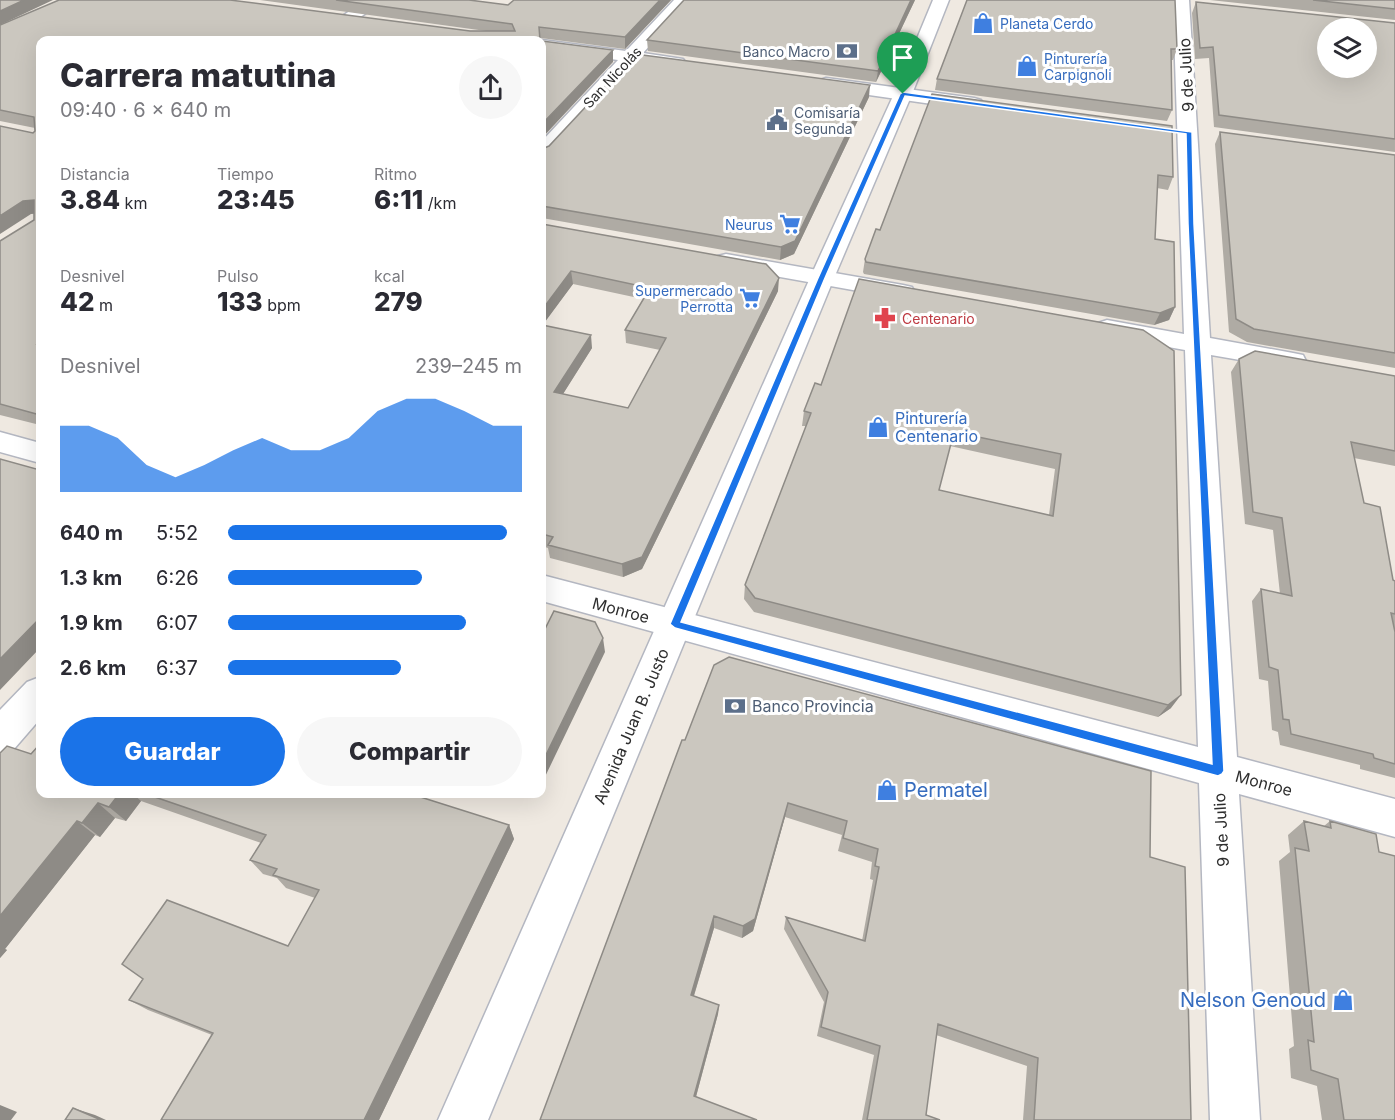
<!DOCTYPE html>
<html lang="es">
<meta charset="utf-8">
<style>
:root{--surface:#fff;--page:#f7f7f7;--text:#2b2b33;--muted:#7c7c81;--accent:#1a73e8}
body{margin:0;font-family:Inter,sans-serif;background:var(--page);color:var(--text);height:100vh;display:flex;flex-direction:column;font-size:22px;white-space:nowrap}
*{box-sizing:border-box;margin:0}
p{font-size:20px;color:var(--muted)}
.icon{flex:none;width:33px;height:33px;fill:none;stroke:currentColor;stroke-width:2;stroke-linecap:round;stroke-linejoin:round}
.map{position:relative;flex:1;overflow:hidden}
.side{position:absolute;left:36px;top:36px;width:510px;height:762px;display:flex;flex-direction:column;background:var(--surface);border-radius:12px;box-shadow:0 6px 24px #0002}
.side>*{flex:none}
.fabs{position:absolute;left:1317px;top:18px;display:grid;gap:12px}
.fabs a{display:grid;place-items:center;width:60px;height:60px;border-radius:50%;background:var(--surface);box-shadow:0 6px 24px #0002;font-size:30px}
.pin{position:absolute;display:grid;place-items:center;width:51px;height:51px;color:#fff;margin:-62px -26px;border-radius:50% 50% 50% 0;rotate:-45deg;box-shadow:0 0 6px #0007}
.pin .icon{rotate:45deg}
.round{display:grid;place-items:center;flex:none;width:63px;height:63px;border-radius:32px;background:var(--page)}
.overview{display:flex;align-items:center;justify-content:space-between;height:102px;padding:0 24px}
h1{font-size:33px;font-weight:800;line-height:45px}
.figures{display:grid;grid-template-columns:repeat(3,1fr);gap:9px;height:102px;padding:6px 24px}
.figures div{display:grid;align-content:center}
.figures b{font-size:26px;font-weight:800}
.figures small{font-size:16px;font-weight:400}
.figures p{font-size:16px}
.chart{height:168px;padding:12px 24px}
.chart p{display:flex;justify-content:space-between}
.chart svg{width:100%;height:108px;margin-top:6px;fill:var(--accent);opacity:.7}
.action{display:flex;gap:12px;margin-top:auto;padding:12px 24px}
.action a{flex:1;height:69px;border-radius:36px;background:var(--accent);color:#fff;font-size:24px;font-weight:800;line-height:69px;text-align:center}
.action a+a{background:var(--page);color:var(--text)}
ul{padding:0 24px;list-style:none;font-size:20px}
li{display:grid;grid-template-columns:96px 72px 1fr;align-items:center;height:45px}
li i{height:15px;border-radius:8px;background:var(--accent)}
.map>svg:first-child{display:block}
.lines{fill:none;stroke-linecap:round;stroke-linejoin:round}
.street-casing{stroke:#b4b7c1;stroke-width:3}
.secondary-casing{stroke:#b4b7c1;stroke-width:3}
.street{fill:#fff;fill-rule:evenodd}
.secondary{fill:#fff;fill-rule:evenodd}
.wall{fill:#afaba4;fill-rule:evenodd}
.shaded-wall{fill:#8e8b86}
.building{fill:#cbc7bf;stroke:#8e8b86;stroke-width:1.5;fill-rule:evenodd}
.route{fill:#1a73e8;stroke:#fff;stroke-width:1.5;fill-rule:evenodd}
.labels{text-anchor:middle;dominant-baseline:central;stroke-width:6;stroke-linejoin:round;paint-order:stroke}
.far-shop-label{font-size:14px;fill:#366cbe;stroke:#fff;text-anchor:start}
.far-service-label{font-size:14px;fill:#4e5e75;stroke:#fff;text-anchor:end}
.far-street-label{font-size:14px;fill:#2e2e2e;stroke:#fff}
.far-health-label{font-size:14px;fill:#be3a42;stroke:#fff;text-anchor:start}
.street-label{font-size:16px;fill:#2e2e2e;stroke:#fff}
.shop-label{font-size:16px;fill:#366cbe;stroke:#fff;text-anchor:start}
.service-label{font-size:16px;fill:#4e5e75;stroke:#fff;text-anchor:start}
.near-shop-label{font-size:20px;fill:#366cbe;stroke:#fff;text-anchor:start}
</style>
<div class="map">
<svg width="1395" height="1120" viewBox="0 0 1395 1120">
<rect width="100%" height="100%" fill="#efe9e1"/>
<g class="lines">
<defs>
<path id="street" d="M366 0H385L327 40H307Z
M674 0H691L643 53 683 59 686 63 683 67 677 68 635 63 549 157 542 159V141L618 60 542 50V40H539H542L626 51Z
M1173 0H1189L1210 338 1293 353 1303 355 1306 361 1303 367 1293 369 1211 355 1237 757 1395 799V837L1239 794 1260 1120H1210L1199 783 542 601V575L1198 747 1185 350 1107 336 1098 333 1094 328 1098 323 1107 320 1184 334Z
M826 78 974 98 981 100 983 104 981 108 974 110 820 88 817 84 820 80Z
M726 254 903 285 912 287 915 292 912 297 903 299 718 266 714 261 718 256Z
M0 432 40 443V463L0 452Z
M40 677V719L14 749 0 754V710L27 682Z"/>
<path id="secondary" d="M933 0H949L912 94 834 278 488 1120H438L810 278 894 94Z"/>
</defs>
<!-- street casing -->
<use href="#street" class="street-casing"/>
<!-- secondary casing -->
<use href="#secondary" class="secondary-casing"/>
<!-- street -->
<use href="#street" class="street"/>
<!-- secondary -->
<use href="#secondary" class="secondary"/>
</g>
<!-- wall -->
<path class="wall" d="M260 0H469L508 5 671 0 625 49 541 38 40 40V425L0 415V241L34 220V214H31L33 133 35 131V128L0 121V25L486 31Z
M915 0 876 82 648 51 647 40Z
M967 0 1177 49 1173 60H1171L1172 110 1167 121 935 90 937 79Z
M1210 0H1395V20Z
M1196 2 1395 23V152L1214 127 1209 58 1195 59 1192 13Z
M932 94 1173 177 1168 190 1157 188 1155 239 1175 307 1169 320 1154 325 864 274 863 272 865 259 880 230Z
M869 97 794 254 780 260 542 218V149Z
M1220 132 1395 155V368L1247 342 1229 332 1215 144Z
M542 224 778 291 642 569 623 577 550 558 548 548 542 546ZM573 284 643 299 625 330 626 343 660 350 628 408 563 394 592 348 542 325Z
M1143 330 1171 708 1158 717 754 612 744 599 745 585 806 426H802L804 411 821 385ZM950 446 1055 469 1049 515 939 490Z
M1239 359 1395 376V466L1354 458 1364 503 1393 580 1395 581V778L1360 769V765L1280 745 1278 732 1272 730 1268 681 1259 679 1252 601 1261 589 1280 594 1273 530 1245 524 1231 372Z
M682 740 1150 857 1191 1120H1023L1027 1066 936 1035 926 1115 940 1120H862L874 1055 817 1036 824 1002 784 929 786 917 862 941 873 880 870 879 872 862 838 851 842 835 785 817 753 931 742 938 714 928 694 996 719 1005 718 1014 696 1097 540 1120Z
M0 753 40 794H411L509 825 514 839 379 1120H161L212 1035 148 1010 129 1000 288 946 315 898 286 888 277 878 263 874 250 860 261 843 141 801 126 821 115 818 100 837 95 835 5 949 7 950 0 958Z
M1304 821 1324 826 1330 821 1395 1120H1322L1317 1086 1291 1078 1289 1049 1294 1046 1279 861 1290 852 1288 835Z"/>
<!-- shaded-wall -->
<path class="shaded-wall" d="M24 0H53L0 25V11Z
M660 0H671L625 49V37Z
M911 0H915L876 82 878 71Z
M613 50V62L542 138V124Z
M870 85 869 97 794 254 780 260 781 247Z
M34 200 40 212 31 214 0 234V216L23 201Z
M571 271 573 284 542 326V310Z
M779 278 778 291 642 569 623 577 622 564Z
M1175 307 1169 320 1154 325 1160 313Z
M591 335 592 348 556 405 554 392Z
M40 618V648L0 690V659Z
M603 638 605 652 542 783V763Z
M1181 695 1171 708 1158 717 1168 705Z
M119 794H133L141 801 126 821 109 807Z
M98 803 115 818 100 837 82 823Z
M788 803 785 817 753 931 742 938 743 926Z
M77 821 95 835 5 949 7 950 0 958V916Z
M509 825 514 839 379 1120H364Z
M714 916V928L691 1005V995Z
M719 1005 718 1014 694 1104V1096Z
M0 1105 17 1112 11 1120H0Z
M73 1108 95 1115 106 1120H101Z"/>
<!-- building -->
<path class="building" d="M0 0H24L0 11Z
M59 0H230L470 31H515L512 24 336 0H469L508 5 514 0H660L625 37 539 27 540 40H40V342L37 344 40 345V415L0 404V241L34 220V200L23 201 0 216V126L33 133 35 131 34 117 0 110V25Z
M684 0H911L878 71 647 40Z
M967 0H1175L1177 49H1171L1172 110 937 79Z
M1313 0H1395V9Z
M1196 2 1395 23V139L1219 115 1213 47 1200 48ZM1328 28H1366V68H1328Z
M542 41 613 50 542 124Z
M635 54 870 85 795 241 781 247 542 206V149L549 146Z
M932 94 1172 126 1173 177 1158 175 1155 239 1174 242 1175 307 1160 313 866 262 865 259 876 229 880 230Z
M1220 132 1395 155V353L1254 329 1236 319Z
M542 224 766 264 779 278 642 557 622 564 548 545 553 537 542 534V325L591 335 554 392 628 408 666 338 625 330 650 288 571 271 542 310Z
M859 279 1143 330 1174 351 1181 695 1168 705 755 598 745 585 811 413 804 411 815 383 821 385ZM954 432 1061 454 1053 516 939 490Z
M1255 351 1395 376V451L1351 442 1364 503 1380 507 1393 580 1395 581V614L1391 613 1395 632V764L1374 758 1373 754 1291 734 1289 720 1283 719 1278 670 1269 667 1261 589 1292 596 1282 518 1253 512 1239 359Z
M0 459 40 470V618L0 659Z
M554 611 595 622 603 638 542 763V635Z
M729 657 1151 771 1150 857 1185 867 1191 1120H1034L1038 1058 938 1024 926 1115 940 1120H867L880 1046 821 1027 828 992 786 917 865 941 879 867 875 866 878 849 843 838 847 821 788 803 755 919 743 926 714 916 691 995 719 1005 694 1096 757 1120H540L682 740H685L714 665Z
M40 744V794H119L109 807 98 803 82 823 77 821 0 916V753L7 746 31 754Z
M146 794H411L509 825 364 1120H161L213 1033 129 1000 143 979 122 964 167 900 288 946 319 890 273 875 277 869 250 860 266 835Z
M1304 821 1331 828 1330 821 1376 834 1379 852 1395 856V1120H1344L1338 1079 1311 1070 1308 1040 1314 1042 1295 848 1309 851Z
M73 1108 101 1120H65Z"/>
<!-- route -->
<path class="route" d="M903 92 1192 132 1194 224 1224 771 1222 774 1218 776 675 628 670 624 818 278 900 94ZM905 96 1186 134 1188 224 1212 764 681 622 825 278Z"/>
<!-- icons -->
<defs>
<symbol id="shop-bare" viewBox="-9 -9 18 18"><path d="M-5-2.5h2.3a2.7 3.5 0 0 1 5.4 0H5L5.5 6h-11ZM-1.5-2.5h3a1.5 2.3 0 0 0-3 0Z" fill="#3f7fe0" stroke="#fff" stroke-width="2.5" paint-order="stroke"/></symbol>
<symbol id="bank-bare" viewBox="-9 -9 18 18"><path d="M-6-4H6V4H-6ZM0-2.3a2.3 2.3 0 1 0 0 4.6a2.3 2.3 0 1 0 0-4.6Z" fill="#5c6f8a" stroke="#fff" stroke-width="2.5" paint-order="stroke"/></symbol>
<symbol id="civic-bare" viewBox="-9 -9 18 18"><path d="M-.6-6.5H3V-4.5H.6V-3L4-1V1h2V6H-6V1h2V-1L-.6-3ZM-1.2 2.5V6h2.4V2.5Z" fill="#5c6f8a" stroke="#fff" stroke-width="2.5" paint-order="stroke"/></symbol>
<symbol id="supermarket-bare" viewBox="-9 -9 18 18"><path d="M-6-5.5h2.5l.6 2H6L4.5 2H-2.5L-4.4-4H-6ZM-1.5 3.2a1.3 1.3 0 1 0 .1 0ZM3 3.2a1.3 1.3 0 1 0 .1 0Z" fill="#3f7fe0" stroke="#fff" stroke-width="2.5" paint-order="stroke"/></symbol>
<symbol id="pharmacy-bare" viewBox="-9 -9 18 18"><path d="M-2-6h4v4h4v4h-4v4h-4v-4h-4v-4h4Z" fill="#e0444e" stroke="#fff" stroke-width="2.5" paint-order="stroke"/></symbol>
</defs>
<g fill-rule="evenodd">
<use href="#shop-bare" x="968" y="8" width="30" height="30"/>
<use href="#bank-bare" x="832" y="36" width="30" height="30"/>
<use href="#shop-bare" x="1012" y="51" width="30" height="30"/>
<use href="#civic-bare" x="762" y="105" width="30" height="30"/>
<use href="#supermarket-bare" x="775" y="209" width="30" height="30"/>
<use href="#supermarket-bare" x="735" y="283" width="30" height="30"/>
<use href="#pharmacy-bare" x="870" y="303" width="30" height="30"/>
<use href="#shop-bare" x="863" y="412" width="30" height="30"/>
<use href="#bank-bare" x="720" y="691" width="30" height="30"/>
<use href="#shop-bare" x="872" y="775" width="30" height="30"/>
<use href="#shop-bare" x="1328" y="985" width="30" height="30"/>
</g>
<g class="labels">
<!-- far-shop labels -->
<g class="far-shop-label">
<text x="1000" y="23">Planeta Cerdo</text>
<text x="1044" y="58">Pinturería<tspan x="1044" dy="16">Carpignoli</tspan></text>
<text x="773" y="224" text-anchor="end">Neurus</text>
<text x="733" y="290" text-anchor="end">Supermercado<tspan x="733" dy="16">Perrotta</tspan></text>
</g>
<!-- far-service labels -->
<g class="far-service-label">
<text x="830" y="51">Banco Macro</text>
<text x="794" y="112" text-anchor="start">Comisaría<tspan x="794" dy="16">Segunda</tspan></text>
</g>
<!-- far-street labels -->
<g class="far-street-label">
<text transform="translate(612 77) rotate(-47)">San Nicolás</text>
</g>
<!-- far-health labels -->
<g class="far-health-label">
<text x="902" y="318">Centenario</text>
</g>
<!-- street labels -->
<g class="street-label">
<text transform="translate(1186 75) rotate(-93)">9 de Julio</text>
<text transform="translate(621 610) rotate(15)">Monroe</text>
<text transform="translate(631 726) rotate(-67)">Avenida Juan B. Justo</text>
<text transform="translate(1264 783) rotate(15)">Monroe</text>
<text transform="translate(1221 830) rotate(-93)">9 de Julio</text>
</g>
<!-- shop labels -->
<g class="shop-label">
<text x="895" y="418">Pinturería<tspan x="895" dy="18">Centenario</tspan></text>
</g>
<!-- service labels -->
<g class="service-label">
<text x="752" y="706">Banco Provincia</text>
</g>
<!-- near-shop labels -->
<g class="near-shop-label">
<text x="904" y="790">Permatel</text>
<text x="1326" y="1000" text-anchor="end">Nelson Genoud</text>
</g>
</g>
</svg>
<div class="fabs">
<a><svg class="icon" aria-label="layers" viewBox="0 0 24 24"><path d="M12 4l9 5-9 5-9-5zM3 14l9 5 9-5"/></svg></a>
</div>
<div class="pin" style="left:903px;top:94px;background:#1e9e55"><svg class="icon" aria-label="arrive" viewBox="0 0 24 24"><path d="M6 21V4h12l-3 4 3 4H6"/></svg></div>
<section class="side">
<div class="overview"><div><h1>Carrera matutina</h1><p>09:40 · 6 × 640 m</p></div><a class="round"><svg class="icon" aria-label="share" viewBox="0 0 24 24"><path d="M12 15V3M7 8l5-5 5 5M5 13v7h14v-7"/></svg></a></div>
<div class="figures">
<div><p>Distancia</p><b>3.84<small> km</small></b></div>
<div><p>Tiempo</p><b>23:45</b></div>
<div><p>Ritmo</p><b>6:11<small> /km</small></b></div>
</div>
<div class="figures">
<div><p>Desnivel</p><b>42<small> m</small></b></div>
<div><p>Pulso</p><b>133<small> bpm</small></b></div>
<div><p>kcal</p><b>279</b></div>
</div>
<div class="chart"><p><span>Desnivel</span>239–245 m</p>
<svg viewBox="0 0 160 44" preserveAspectRatio="none"><path d="M0 44V17L10 17L20 22L30 33L40 38L50 33L60 27L70 22L80 27L90 27L100 22L110 11L120 6L130 6L140 11L150 17L160 17V44z"/></svg>
</div>
<ul>
<li><b>640 m</b>5:52<i style="width:95%"></i></li>
<li><b>1.3 km</b>6:26<i style="width:66%"></i></li>
<li><b>1.9 km</b>6:07<i style="width:81%"></i></li>
<li><b>2.6 km</b>6:37<i style="width:59%"></i></li>
</ul>
<div class="action"><a>Guardar</a><a>Compartir</a></div>
</section>
</div>
